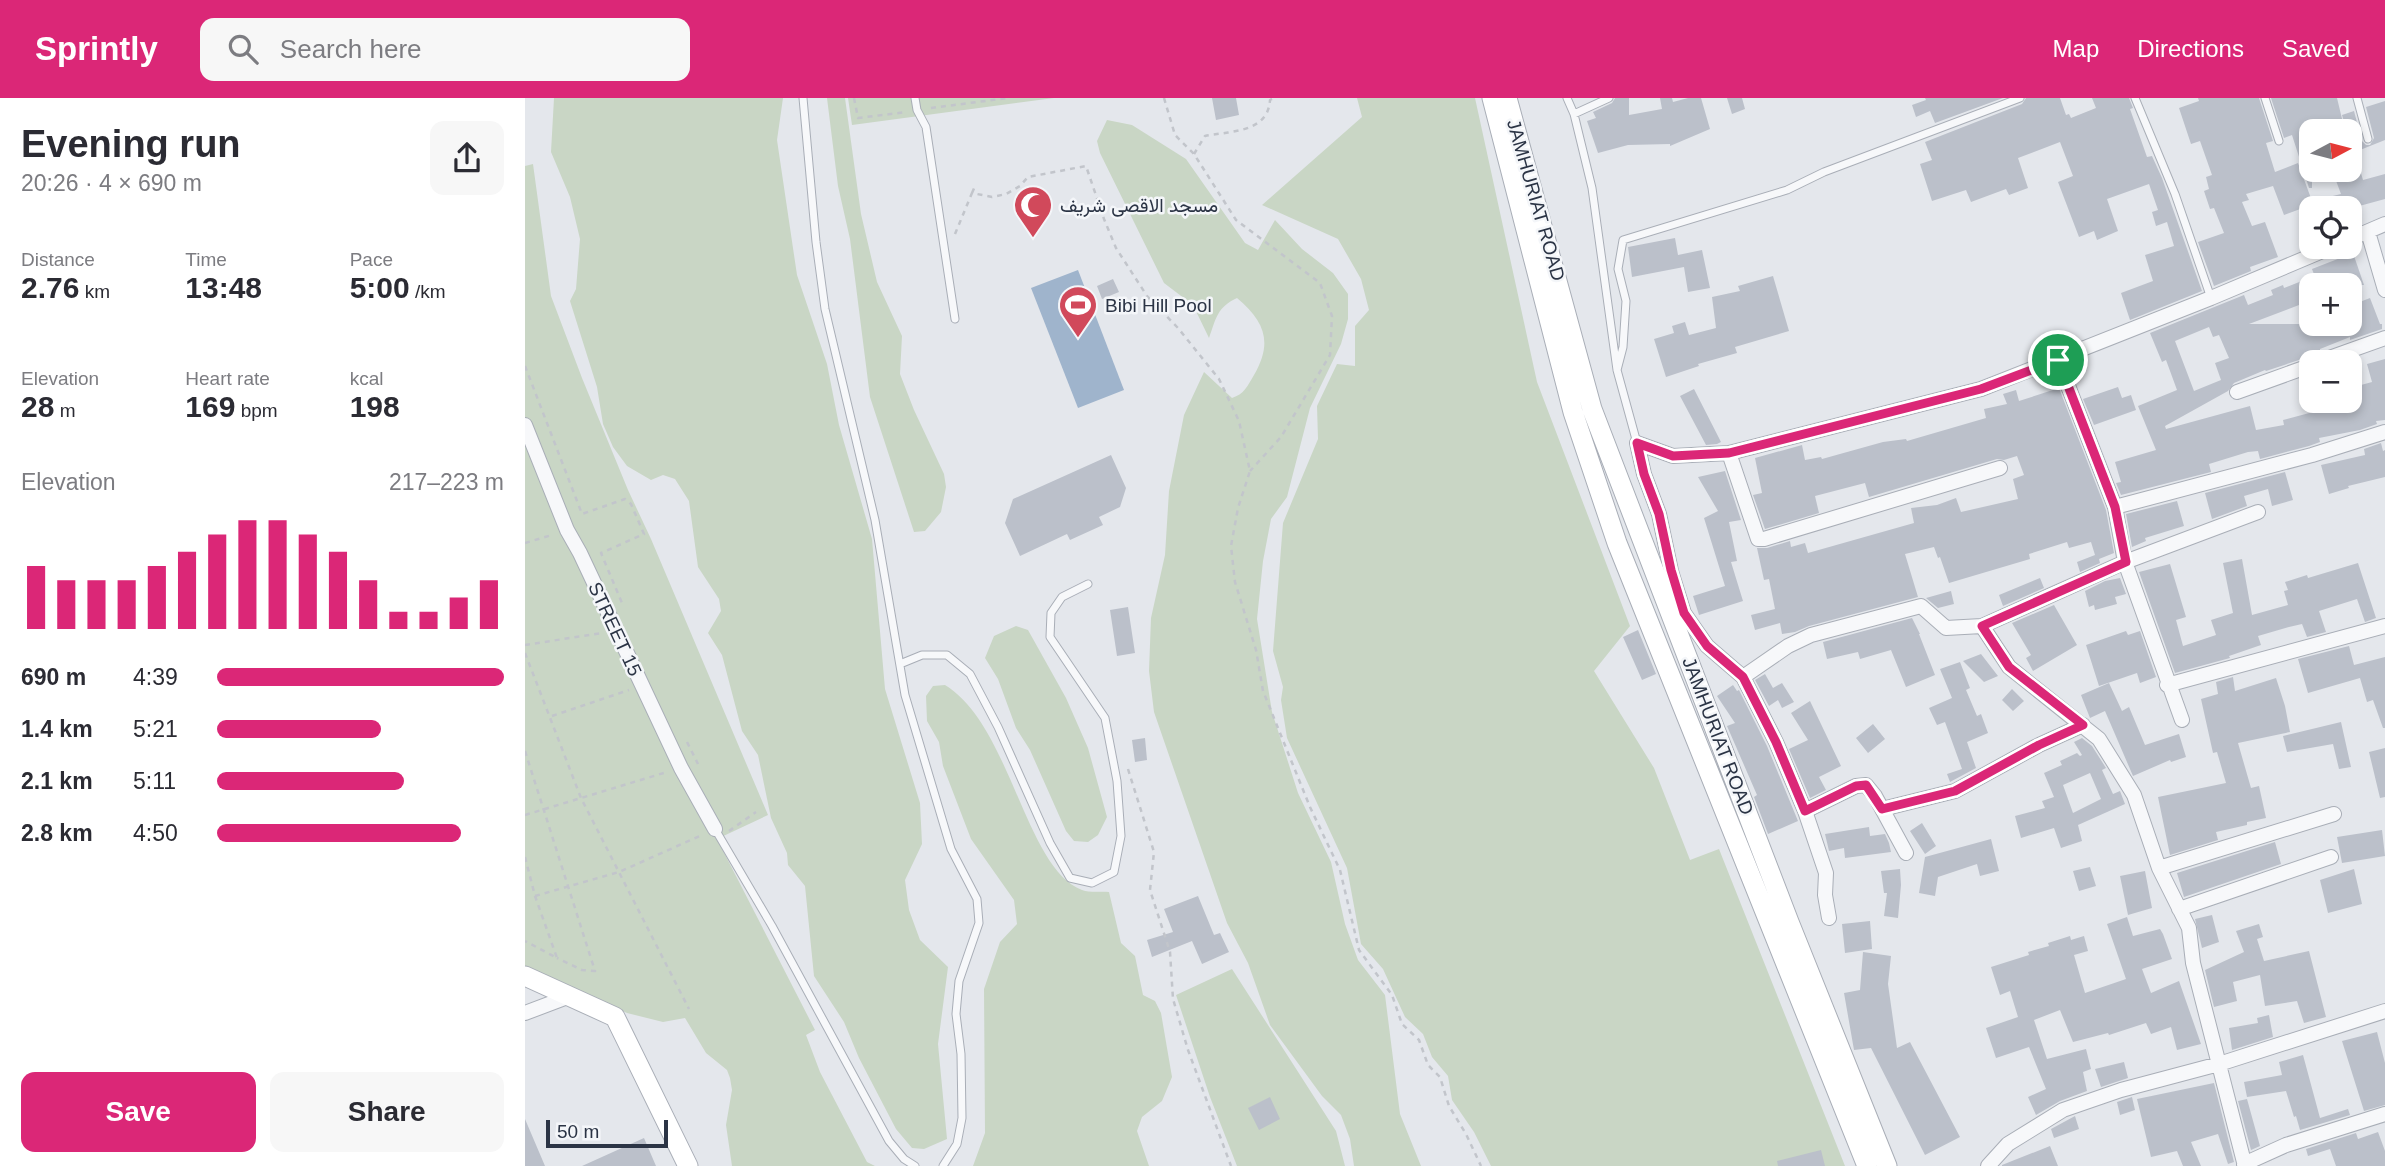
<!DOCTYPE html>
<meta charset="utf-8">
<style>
:root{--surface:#fff;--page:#f7f7f7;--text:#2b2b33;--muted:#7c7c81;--accent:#db2777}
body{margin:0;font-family:Arial,Vazirmatn,sans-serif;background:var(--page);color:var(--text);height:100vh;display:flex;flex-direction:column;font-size:26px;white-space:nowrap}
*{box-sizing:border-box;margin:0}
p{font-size:23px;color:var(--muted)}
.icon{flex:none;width:38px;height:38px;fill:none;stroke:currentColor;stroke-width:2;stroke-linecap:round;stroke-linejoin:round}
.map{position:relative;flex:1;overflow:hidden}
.side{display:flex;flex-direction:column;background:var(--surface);width:525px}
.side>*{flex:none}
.needle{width:46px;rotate:83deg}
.tools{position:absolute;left:1774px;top:21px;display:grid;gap:14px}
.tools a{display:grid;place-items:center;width:63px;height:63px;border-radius:14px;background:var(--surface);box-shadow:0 4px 10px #0003;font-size:35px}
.scale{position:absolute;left:21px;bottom:18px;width:122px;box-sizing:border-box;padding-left:7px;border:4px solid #2b3445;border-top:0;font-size:19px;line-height:24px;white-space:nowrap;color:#2b3445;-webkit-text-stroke:5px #f4f6f9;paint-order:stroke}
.pin{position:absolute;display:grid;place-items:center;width:60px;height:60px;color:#fff;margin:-30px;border:4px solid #fff;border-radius:50%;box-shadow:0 2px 7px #0007}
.round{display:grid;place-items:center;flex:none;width:74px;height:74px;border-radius:14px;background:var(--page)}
.headline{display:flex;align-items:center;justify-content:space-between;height:119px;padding:0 21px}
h1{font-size:38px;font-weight:800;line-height:52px}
.metrics{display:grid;grid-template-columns:repeat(3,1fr);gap:10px;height:119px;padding:7px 21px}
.metrics div{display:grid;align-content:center}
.metrics b{font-size:30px;font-weight:800}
.metrics small{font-size:19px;font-weight:400}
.metrics p{font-size:19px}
.chart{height:196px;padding:14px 21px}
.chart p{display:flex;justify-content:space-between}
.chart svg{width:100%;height:126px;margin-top:7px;stroke:var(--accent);stroke-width:6}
.action{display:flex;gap:14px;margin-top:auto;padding:14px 21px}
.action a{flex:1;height:80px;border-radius:14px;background:var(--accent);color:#fff;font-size:28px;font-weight:800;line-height:80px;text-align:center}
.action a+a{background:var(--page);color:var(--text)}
ul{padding:0 21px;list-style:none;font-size:23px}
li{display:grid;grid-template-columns:112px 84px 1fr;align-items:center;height:52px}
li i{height:18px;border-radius:9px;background:var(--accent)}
header{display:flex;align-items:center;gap:42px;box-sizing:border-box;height:98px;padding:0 35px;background:var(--accent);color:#fff}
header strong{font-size:33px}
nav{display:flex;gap:38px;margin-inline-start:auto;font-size:24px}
.search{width:490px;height:63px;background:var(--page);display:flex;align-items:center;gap:18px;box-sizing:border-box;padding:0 24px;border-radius:14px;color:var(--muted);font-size:26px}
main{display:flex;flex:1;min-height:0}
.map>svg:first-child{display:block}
.green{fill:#c9d6c5}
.water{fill:#9fb4cc}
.building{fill:#bbc0ca;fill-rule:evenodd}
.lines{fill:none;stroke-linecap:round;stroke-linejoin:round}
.lane-casing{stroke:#a9aeb7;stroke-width:9}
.street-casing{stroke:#a9aeb7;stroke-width:16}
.secondary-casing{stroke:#a9aeb7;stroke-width:21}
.path{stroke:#c2c5cb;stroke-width:2.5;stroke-dasharray:5 5;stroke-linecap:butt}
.lane{stroke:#f7f8fa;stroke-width:7}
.street{stroke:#f7f8fa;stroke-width:14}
.secondary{stroke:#fff;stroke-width:19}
.route-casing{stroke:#fff;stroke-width:14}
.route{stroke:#db2777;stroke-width:9}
.labels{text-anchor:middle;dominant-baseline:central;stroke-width:5;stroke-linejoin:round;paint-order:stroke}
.street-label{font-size:19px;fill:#2b3445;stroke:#f4f6f9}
.poi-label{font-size:19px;fill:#2b3445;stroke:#f4f6f9;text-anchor:start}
</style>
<header>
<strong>Sprintly</strong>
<div class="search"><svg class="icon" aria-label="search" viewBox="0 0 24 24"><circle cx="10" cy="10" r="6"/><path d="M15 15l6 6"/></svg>Search here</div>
<nav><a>Map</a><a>Directions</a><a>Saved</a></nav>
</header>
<main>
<section class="side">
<div class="headline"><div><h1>Evening run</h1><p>20:26 · 4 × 690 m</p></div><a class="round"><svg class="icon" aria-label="share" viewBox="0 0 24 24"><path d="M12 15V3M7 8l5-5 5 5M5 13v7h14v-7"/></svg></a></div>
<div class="metrics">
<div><p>Distance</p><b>2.76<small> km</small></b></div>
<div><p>Time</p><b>13:48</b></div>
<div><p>Pace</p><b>5:00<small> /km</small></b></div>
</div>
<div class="metrics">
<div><p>Elevation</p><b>28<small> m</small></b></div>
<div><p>Heart rate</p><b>169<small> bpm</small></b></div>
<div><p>kcal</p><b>198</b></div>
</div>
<div class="chart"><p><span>Elevation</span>217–223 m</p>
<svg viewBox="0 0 160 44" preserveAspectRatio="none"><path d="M5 44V22M15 44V27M25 44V27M35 44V27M45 44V22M55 44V17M65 44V11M75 44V6M85 44V6M95 44V11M105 44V17M115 44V27M125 44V38M135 44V38M145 44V33M155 44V27"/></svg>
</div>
<ul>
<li><b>690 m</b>4:39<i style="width:100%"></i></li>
<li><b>1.4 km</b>5:21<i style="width:57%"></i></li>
<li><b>2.1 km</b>5:11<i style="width:65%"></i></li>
<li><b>2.8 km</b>4:50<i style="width:85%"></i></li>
</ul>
<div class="action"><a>Save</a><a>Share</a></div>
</section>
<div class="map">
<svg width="1860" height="1068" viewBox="0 0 1860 1068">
<rect width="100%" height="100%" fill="#e4e7ec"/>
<!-- green -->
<path class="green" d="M29 0H258L252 42 272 177 302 266 314 327 347 441 360 591 395 705 397 746 380 782 384 812 395 842 423 869 413 946 422 1041 399 1051 387 1050 371 1031 334 960 319 924 289 878 280 788 263 767 262 755 246 720 233 657 217 633 197 557 183 535 196 513 194 501 173 469 164 403 150 381 138 377 126 382 102 368 88 349 78 326 72 289 45 203 51 191 55 141 45 99 26 54Z
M302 0H320L336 116 352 184 377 238 375 276 389 312 419 376 421 389 416 414 400 433 389 434 345 299 325 141 313 88Z
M323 0H529L327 27Z
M832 0H950L1012 284 1105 528 1069 573 1129 670 1165 762 1194 751 1320 1068H966L949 1034 927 1002 923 978 907 959 898 936 880 919 858 871 836 846 822 770 762 640 756 602 758 589 748 553 758 425 793 341 792 308 812 266 830 268V228L844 212 836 181 813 141 737 107 837 19Z
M582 22 607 27 661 61 720 145 733 152 750 122 777 151 808 175 823 196V221L816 246 785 310 762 399 746 421 738 463 732 521 747 614 773 695 806 764 820 826 833 862 860 897 875 1016 896 1068H829L825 1041 816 1017 797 998 745 927 723 865 702 825 629 614 624 573 626 520 640 457 644 393 659 317 679 274 707 300C719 296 722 289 729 277 748 244 740 224 712 200 692 209 691 221 684 240L668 207 639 185 575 55 572 43Z
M8 66 26 198 57 280 103 392 126 441 243 717 192 741 290 932 281 937 295 974 342 1064 350 1068H207L201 1027 207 992 205 980 202 972 181 955 160 920 138 924 102 915 0 868V68Z
M491 528 503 532 541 600 563 650 582 719 573 737 563 744 549 743 541 733 505 652 491 630 473 581 460 560 469 538Z
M420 587C486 627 500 771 557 792 565 795 576 793 584 794L596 845 610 858 618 897 630 903 636 915 647 979 637 1003 617 1019 612 1033 624 1068H448L460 1035 459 891 475 844 492 826 489 802 446 741 418 668 414 644 402 623 401 598 408 588Z
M707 871 811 1033 820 1068H712L685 999 651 897Z"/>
<!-- water -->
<path class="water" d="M553 172 599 292 553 310 506 190Z"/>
<!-- building -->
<path class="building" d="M687 0H711L714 17 691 22Z
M1090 0H1104V17L1137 11 1135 0H1147L1148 4 1163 0H1176L1185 31 1145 48V46L1103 47 1073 55 1062 23 1071 20 1068 14 1087 5Z
M1202 0H1217L1220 11 1207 16Z
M1400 0H1478L1410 25 1405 13 1391 19 1387 7 1401 2Z
M1501 0H1535L1541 17 1544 16 1546 20 1571 10 1567 0H1604L1608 10 1605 11 1622 59 1627 58 1637 80 1677 193 1605 222 1596 195 1628 183 1620 157 1649 148 1642 124 1631 128 1627 114 1633 112 1624 86 1582 101 1593 133 1572 142 1569 133 1554 139 1533 84 1548 78 1535 44 1493 60 1503 90 1484 97 1481 91 1446 104 1441 92 1407 103 1395 66 1407 62 1400 44 1497 6Z
M1673 0H1734L1748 43 1741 45 1750 74 1773 65 1787 103 1816 96 1807 72H1835L1838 82 1860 76V101L1827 110H1778L1759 117 1748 88 1721 96 1724 102 1717 104 1727 128 1740 124 1753 159 1725 169 1726 173 1689 188 1673 144 1699 135 1689 110 1685 111 1679 93 1684 91 1681 79 1687 77 1675 43 1666 46 1654 10 1674 3Z
M1746 0H1812L1818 25 1795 31 1796 33H1787V90H1784L1767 37 1759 40Z
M1860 3V42L1825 56V33H1822L1817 17 1829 13 1837 43 1841 47H1845L1849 40 1841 9Z
M1150 140 1153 157 1177 152 1185 190 1163 194 1159 169 1107 179 1103 149Z
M1828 155 1839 187H1793L1787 171Z
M1248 178 1264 233 1210 249 1212 255 1173 266 1174 268 1141 279 1129 241 1149 235 1147 228 1160 224 1164 237 1191 230 1187 199 1215 193 1213 188Z
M1787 179V202L1724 226H1834L1827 207 1845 200 1855 226H1857V231L1825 242V239L1795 251V253L1786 258 1741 273 1740 272 1709 285 1703 293 1640 328 1641 331 1725 308 1731 332 1759 327 1758 322 1788 314 1784 303H1825V290L1847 284 1842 266 1860 261V322L1851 323 1852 326 1835 332 1794 340 1795 344 1784 348 1735 361 1733 353 1723 354 1684 366 1686 374 1596 397 1591 385 1596 384 1590 364 1631 352 1613 308 1652 292 1641 262 1637 264 1625 235 1719 197 1723 207 1748 197 1746 192 1758 187 1759 190ZM1684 229 1688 239 1694 237 1704 260 1690 265 1696 282 1669 293 1650 243Z
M588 181 594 194 577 201 572 188Z
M1593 289 1597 300 1606 297 1611 312 1569 327 1558 301Z
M1534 290 1581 412 1589 455 1574 461 1575 465 1555 474 1552 464 1570 457 1566 444 1544 450 1542 444 1504 456 1505 461 1424 485 1415 459 1413 460 1409 449 1380 456 1393 499 1284 528 1270 534 1257 536 1255 525 1230 532 1226 517 1250 511 1244 481 1239 482 1232 450H1242L1265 443 1266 449 1280 445 1283 455 1389 425 1386 410 1412 407 1431 400 1436 414 1493 401 1488 381 1499 377 1492 358 1479 362 1472 361 1344 399 1340 385 1290 398 1294 415 1240 431 1228 397 1237 395 1230 360 1277 347 1280 362 1296 359 1297 361 1358 344 1381 341 1382 343 1461 320 1459 311 1482 306 1478 296 1491 292 1494 303Z
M1169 291 1196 344 1192 346 1181 347 1155 298Z
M1856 345 1858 353 1860 352V379L1823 388 1824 390 1804 396 1796 367 1840 357 1839 351Z
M586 357 601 390 595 409 574 419 578 427 545 442 542 436 495 458 480 425 488 401Z
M1200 373 1216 422 1204 424 1212 463 1206 464 1218 503 1174 517 1168 498 1200 488 1179 420 1193 413 1173 379Z
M1760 374 1768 402 1747 408 1743 391 1719 398 1722 408 1687 421 1680 395Z
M1652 403 1659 428 1620 440 1621 443 1607 449 1601 416Z
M1717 461 1727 517 1763 507 1759 493 1763 492 1760 484 1782 477 1783 480 1833 465 1851 520 1840 524 1832 501 1794 513 1801 534 1782 539 1777 526 1764 529 1733 538 1736 547 1704 558 1705 560 1650 575 1614 474 1645 466 1661 519 1651 522 1658 548 1691 537 1686 522 1708 515 1698 465Z
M1515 480 1519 490 1478 508 1474 497Z
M1595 480 1601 496 1590 499 1592 506 1570 512 1569 507 1564 509 1560 493 1580 483Z
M1426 493 1429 506 1413 510 1401 500Z
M1529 507 1552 547 1508 573 1501 560 1506 557 1487 525Z
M603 509 610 555 592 558 585 512Z
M1387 520 1395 536H1394L1410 577 1381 589 1366 552 1335 561 1333 554 1302 561 1298 544Z
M1113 532 1131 576 1117 582 1098 539Z
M1601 533 1603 537 1615 533 1631 579 1615 585 1612 575 1574 588 1561 547Z
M1824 548 1829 567 1860 559V630H1858L1848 602 1842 604 1835 580 1783 595 1773 561Z
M1456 556 1473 578 1459 584 1438 563Z
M1435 564 1445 590 1441 592 1452 618 1456 616 1463 635 1442 644 1451 670 1425 684 1422 676 1437 671 1420 624 1412 627 1404 610 1427 600 1415 571Z
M1240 576 1248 590 1257 585 1269 604 1257 610 1253 602 1244 608 1230 582Z
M1708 579 1710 593 1751 580 1760 608 1765 634 1713 645 1726 690 1734 688 1741 720 1722 724V727L1691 734 1693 742 1645 757 1633 699 1701 685 1692 654 1688 655 1676 601 1693 596 1691 584Z
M1584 585 1597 613 1604 609 1620 647 1654 636 1661 659 1646 664 1645 662 1608 678 1580 613 1565 620 1556 597Z
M1208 587 1212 593 1214 592 1242 648 1273 723 1243 736 1229 699 1232 697 1202 628 1210 625 1192 598Z
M1487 591 1499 603 1488 613 1477 602Z
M1285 603 1316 668 1294 679 1301 692 1285 700 1264 651 1283 642 1266 615Z
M1816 624 1826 669 1814 671 1808 646 1762 654 1758 638Z
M1348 626 1360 641 1343 655 1331 640Z
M620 640 622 662 610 664 607 642Z
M1557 640 1567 648 1581 670 1577 672 1588 696 1595 693 1600 706 1553 727 1557 743 1536 750 1529 730 1496 740 1490 718 1520 710 1517 703 1529 699 1519 675 1537 667 1535 663 1552 655 1555 658 1557 657 1549 644ZM1565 675 1576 701 1548 715 1538 687Z
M1860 650V699L1855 700 1844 654Z
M1397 725 1411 748 1400 756 1385 733Z
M1344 729 1345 738 1360 736 1364 745 1366 754 1320 760 1319 750 1304 753 1300 736Z
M1857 732 1860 758 1817 765 1812 739Z
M1466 741 1474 773 1455 778 1452 766 1413 779 1410 798 1394 795 1400 759Z
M1750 744 1756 766 1659 799 1652 775Z
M1565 769 1571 788 1554 793 1548 773Z
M1375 771 1376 787 1373 820 1359 818 1362 795H1359L1356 773Z
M1829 771 1837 806 1803 815 1795 782Z
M1620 773 1627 810 1603 817 1595 778Z
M673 798 689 837 695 835 704 854 677 866 667 843 627 859 622 842 648 834 639 811Z
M1687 817 1694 844 1677 850 1670 821Z
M1602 819 1608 838 1635 831 1638 836 1647 861 1617 871 1626 895 1654 883 1676 946 1652 952 1646 929 1626 936 1621 925 1584 937 1583 935 1548 944 1535 912 1509 922 1522 961 1561 951 1566 971 1558 974 1562 993 1535 1003 1511 1017 1503 999 1521 991 1504 949 1471 960 1461 930 1493 919 1485 893 1475 897 1466 869 1504 857 1503 854 1524 848 1523 845 1545 838 1546 842 1559 838 1563 853 1549 857 1560 895 1601 881 1582 826Z
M1345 823 1347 851 1320 855 1317 826Z
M1734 826 1738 839 1732 841 1739 863 1784 853 1801 919 1779 925 1772 903 1740 908 1735 877 1708 884 1712 903 1689 909 1680 872 1719 854 1711 833Z
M1338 854 1366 858 1363 886 1372 950 1385 944 1435 1039 1400 1057 1346 950 1329 952 1319 895 1335 892Z
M1744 917 1748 939 1707 952 1704 930 1733 925 1732 920Z
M1852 934 1860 965V1007L1839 1013 1817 943Z
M1778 957 1795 1020 1823 1011 1825 1017 1775 1032 1771 1018 1769 1019 1761 993 1722 999 1719 984 1757 977 1754 964Z
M1599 964 1603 980 1576 989 1570 971Z
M1689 985 1709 1064 1703 1066 1693 1036 1666 1044 1676 1068H1658L1652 1053 1626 1059 1612 1001Z
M745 999 755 1021 734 1032 723 1010Z
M1607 999 1610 1012 1595 1017 1592 1004Z
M1722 1001 1735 1048 1726 1052 1713 1003Z
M1550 1018 1554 1031 1529 1040 1526 1031Z
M0 1021 20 1068H0Z
M1853 1034 1860 1053V1068H1811L1805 1051 1783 1058 1781 1051 1831 1035 1833 1041Z
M119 1040 131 1068H57Z
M1525 1048 1533 1068H1477V1067Z
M1296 1052 1300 1068H1253L1252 1063Z"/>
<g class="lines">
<defs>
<path id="lane" d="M278 0 291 144 300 211 350 422 380 597 426 751 452 801 454 825 434 883 431 916 436 956 437 1020 432 1046 418 1068
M390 0 392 12 401 29 430 221
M1042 0 1049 16 1067 90 1092 272 1112 345
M1610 0 1650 96 1686 200
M1740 0 1754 43
M1832 0 1843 41
M1049 16 1084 0
M1092 272 1098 249 1101 203 1093 171 1098 142 1262 92 1299 74 1495 0
M375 566 397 557H422L445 576 473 629 525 745 545 780 567 785 589 774 596 738 592 683 580 620 525 539 526 515 537 499 563 486
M190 731 247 828 364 1043 379 1061 390 1068"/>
<path id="street" d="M1843 134 1860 192
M1825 141 1860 126
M1533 262 1590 409 1600 464 1657 622
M1793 264 1860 240
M1712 294 1787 267
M0 327 42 432 55 455 156 670 190 731
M1112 345 1148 358 1204 355 1456 291 1686 200 1807 149
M1112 345 1119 376 1134 416 1146 473 1159 515 1182 548 1218 579 1251 644 1280 713 1301 775 1300 797 1304 820
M1204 355 1233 441H1239L1475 370
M1590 409 1787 357 1860 334
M1457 528 1484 569 1574 641 1609 697 1634 770 1664 830 1668 865 1720 1068
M1218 579 1263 548 1286 537 1396 508 1421 530 1457 528 1600 464 1733 414
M1642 587 1860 528
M1357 711 1430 693 1514 647 1558 627
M1280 713 1331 688 1341 687 1350 698 1381 755
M1634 770 1809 716
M1654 811 1806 759
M0 915 45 898
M1719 1066 1761 1047 1860 1016
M1463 1068 1483 1046 1538 1012 1596 992 1694 966 1860 913"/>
<path id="secondary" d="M967 0 1048 314 1092 445 1342 1068
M982 0 1067 311 1264 824 1362 1068
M0 878 90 919 163 1068"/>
</defs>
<!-- lane casing -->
<use href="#lane" class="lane-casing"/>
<!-- street casing -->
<use href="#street" class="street-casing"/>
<!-- secondary casing -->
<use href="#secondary" class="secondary-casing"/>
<!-- path -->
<path class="path" d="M329 0 333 20 382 14
M639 0 650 37 669 56 711 122 795 185 807 218 805 257 756 339 725 373
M406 10 483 0
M669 56 680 38C705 33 743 35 745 2L749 0
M447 95 450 88
M430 136 447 95 467 99 481 96 495 88 503 79 561 68 579 121 591 150 622 198 653 230 694 281 714 323 725 373 713 410 706 448 710 484 731 552 738 593 785 709 815 772 834 852 867 897 877 926 894 942 903 967 915 979 924 1008 941 1036 956 1068
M0 268 57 416 100 401 106 406 119 436 76 455 97 505
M0 445 27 437
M0 547 77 535
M0 555 56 700 164 911
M27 618 104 592
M162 644 173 666
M0 653 70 873 57 872 32 860
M603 671 629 754 625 792 645 854 648 901 663 952 706 1068
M0 717 142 674
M204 733 231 714
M0 759 10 798 32 860 0 843
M10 798 94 774 177 737"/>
<!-- lane -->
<use href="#lane" class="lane"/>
<!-- street -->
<use href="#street" class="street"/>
<!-- secondary -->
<use href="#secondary" class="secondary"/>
</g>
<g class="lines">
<defs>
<path id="route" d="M1533 262 1590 409 1601 464 1457 528 1484 569 1558 627 1514 647 1430 693 1357 711 1341 687 1331 688 1280 713 1251 644 1218 579 1182 548 1159 515 1146 472 1134 416 1119 376 1112 345 1148 358 1204 355 1456 291Z"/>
</defs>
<!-- route casing -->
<use href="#route" class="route-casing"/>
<!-- route -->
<use href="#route" class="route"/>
</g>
<!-- icons -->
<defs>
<symbol id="mosque-pin" viewBox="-11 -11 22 30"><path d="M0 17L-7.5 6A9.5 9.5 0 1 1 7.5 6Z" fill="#d1495b" stroke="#f4f6f9"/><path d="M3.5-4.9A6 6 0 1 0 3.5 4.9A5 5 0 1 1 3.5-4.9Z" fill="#fff"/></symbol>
<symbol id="stadium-pin" viewBox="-11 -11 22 30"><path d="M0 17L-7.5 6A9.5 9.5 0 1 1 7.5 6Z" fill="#d1495b" stroke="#f4f6f9"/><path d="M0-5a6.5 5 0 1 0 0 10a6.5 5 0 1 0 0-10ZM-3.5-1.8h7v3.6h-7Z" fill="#fff"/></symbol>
</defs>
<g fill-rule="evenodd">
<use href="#mosque-pin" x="486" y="85" width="44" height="60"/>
<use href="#stadium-pin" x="531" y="185" width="44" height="60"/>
</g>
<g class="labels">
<!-- street labels -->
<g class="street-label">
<text transform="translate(1011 102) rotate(74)">JAMHURIAT ROAD</text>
<text transform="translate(90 531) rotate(65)">STREET 15</text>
<text transform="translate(1193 638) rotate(69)">JAMHURIAT ROAD</text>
</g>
<!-- poi labels -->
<g class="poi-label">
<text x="535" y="107">مسجد الاقصی شریف</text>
<text x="580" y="207">Bibi Hill Pool</text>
</g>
</g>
</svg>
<div class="tools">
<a><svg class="needle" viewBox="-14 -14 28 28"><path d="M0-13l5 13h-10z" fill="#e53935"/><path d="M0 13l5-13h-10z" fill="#7c7c81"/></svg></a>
<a><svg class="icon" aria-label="locate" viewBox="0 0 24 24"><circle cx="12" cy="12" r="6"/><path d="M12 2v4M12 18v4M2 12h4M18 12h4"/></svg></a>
<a>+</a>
<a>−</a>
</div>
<div class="scale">50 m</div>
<div class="pin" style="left:1533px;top:262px;background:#1e9e55"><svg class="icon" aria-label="arrive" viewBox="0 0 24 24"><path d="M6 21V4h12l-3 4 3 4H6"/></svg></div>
</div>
</main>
